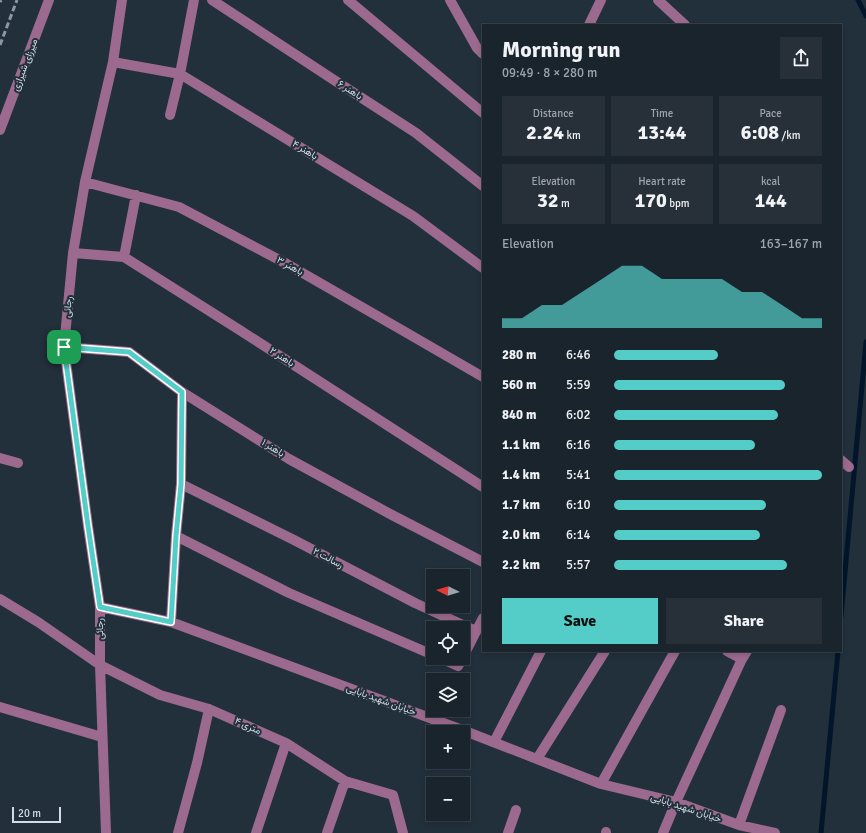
<!DOCTYPE html>
<meta charset="utf-8">
<style>
:root{--surface:#1a242d;--page:#273039;--text:#f1f3f6;--muted:#9fa4aa;--line:#384149;--accent:#54cdc8}
body{margin:0;font-family:Signika,Vazirmatn,sans-serif;background:var(--page);color:var(--text);height:100vh;display:flex;flex-direction:column;font-size:15px;white-space:nowrap}
*{box-sizing:border-box;margin:0}
p{font-size:13px;color:var(--muted)}
.icon{flex:none;width:22px;height:22px;fill:none;stroke:currentColor;stroke-width:2;stroke-linecap:round;stroke-linejoin:round}
.map{position:relative;flex:1;overflow:hidden}
.side{position:absolute;left:482px;top:24px;width:360px;height:628px;display:flex;flex-direction:column;background:var(--surface);border-radius:0px;box-shadow:0 2px 6px #0003,0 0 0 1px var(--line)}
.side>*{flex:none}
.needle{width:26px;rotate:275deg}
.buttons{position:absolute;left:426px;top:569px;display:grid;gap:8px}
.buttons a{display:grid;place-items:center;width:44px;height:44px;border-radius:0px;background:var(--surface);box-shadow:0 2px 6px #0003,0 0 0 1px var(--line);font-size:20px}
.scale{position:absolute;left:12px;bottom:10px;width:49px;box-sizing:border-box;padding-left:4px;border:2px solid #d3dce4;border-top:0;font-size:11px;line-height:14px;white-space:nowrap;color:#d3dce4;-webkit-text-stroke:3px #22303c;paint-order:stroke}
.pin{position:absolute;display:grid;place-items:center;width:34px;height:34px;color:#fff;margin:-17px;border-radius:8px;box-shadow:0 2px 6px #0006}
.round{display:grid;place-items:center;flex:none;width:42px;height:42px;border-radius:0px;background:var(--page)}
.headline{display:flex;align-items:center;justify-content:space-between;height:68px;padding:0 20px}
h1{font-size:22px;font-weight:800;line-height:30px}
.figures{display:grid;grid-template-columns:repeat(3,1fr);gap:6px;height:68px;padding:4px 20px}
.figures div{display:grid;align-content:center;border-radius:0px;background:var(--page);text-align:center}
.figures b{font-size:20px;font-weight:800}
.figures small{font-size:11px;font-weight:400}
.figures p{font-size:11px}
.chart{height:112px;padding:8px 20px}
.chart p{display:flex;justify-content:space-between}
.chart svg{width:100%;height:72px;margin-top:4px;fill:var(--accent);opacity:.7}
.primary-button{display:flex;gap:8px;margin-top:auto;padding:8px 20px}
.primary-button a{flex:1;height:46px;border-radius:0px;background:var(--accent);color:#111;font-size:16px;font-weight:800;line-height:46px;text-align:center}
.primary-button a+a{background:var(--page);color:var(--text)}
ul{padding:0 20px;list-style:none;font-size:13px}
li{display:grid;grid-template-columns:64px 48px 1fr;align-items:center;height:30px}
li i{height:10px;border-radius:5px;background:var(--accent)}
.map>svg:first-child{display:block}
.lines{fill:none;stroke-linecap:round;stroke-linejoin:round}
.stream{stroke:#021529;stroke-width:5}
.minor{stroke:#9c6a8e;stroke-width:10}
.rail{stroke:#8c97a0;stroke-width:3;stroke-dasharray:6 3;stroke-linecap:butt}
.route-casing{stroke:#fff;stroke-width:8}
.route{stroke:#54cdc8;stroke-width:5}
.labels{text-anchor:middle;dominant-baseline:central;stroke-width:4;stroke-linejoin:round;paint-order:stroke}
.street-label{font-size:10px;fill:#d3dce4;stroke:#22303c}
</style>
<div class="map">
<svg width="866" height="833" viewBox="0 0 866 833">
<rect width="100%" height="100%" fill="#22303c"/>
<g class="lines">
<!-- stream -->
<path class="stream" d="M858 0 866 16
M841 616 866 342
M821 833 838 651"/>
<!-- minor -->
<path class="minor" d="M212 0 334 80 416 133 483 186
M348 0 483 113
M450 0 477 48 483 54
M658 0 685 25
M589 25 601 0
M113 62 180 74 413 216 483 268
M170 115 180 74 194 0
M0 130 49 0
M85 182 179 207 287 264 400 329 483 377
M73 253 124 257 238 329 483 487
M124 257 136 195
M64 347 129 352 182 392 289 459 392 515 483 562
M0 458 18 463
M841 460 849 467
M181 484 294 540 415 603 476 631
M176 536 289 593 433 655
M0 599 38 622 100 665 160 695 209 709 286 743 345 781 393 795 403 833
M100 607 171 622 465 731 601 784 676 802 739 825 775 833
M171 622 176 536 181 484 182 392
M727 651 742 659
M463 657 483 618
M440 658 458 666 463 658
M0 707 102 737
M494 742 541 651
M537 759 605 651
M601 784 675 651
M739 825 781 710
M106 833 100 665V607L88 526 64 347 73 253 85 182 113 62 122 0
M178 833 197 763 209 709
M256 833 286 743
M327 833 345 781
M508 833 516 810
M606 833V832
M663 833 676 802 742 659 747 651"/>
<!-- rail -->
<path class="rail" d="M0 2 1 0
M0 45 17 0"/>
</g>
<g class="lines">
<defs>
<path id="route" d="M64 347 129 352 182 392 181 484 176 536 171 622 100 607 88 526Z"/>
</defs>
<!-- route casing -->
<use href="#route" class="route-casing"/>
<!-- route -->
<use href="#route" class="route"/>
</g>
<g class="labels">
<!-- street labels -->
<g class="street-label">
<text transform="translate(25 65) rotate(-69)">میرزای شیرازی</text>
<text transform="translate(350 90) rotate(33)">باهنر ۶</text>
<text transform="translate(305 150) rotate(31)">باهنر ۴</text>
<text transform="translate(290 266) rotate(29)">باهنر ۳</text>
<text transform="translate(68 307) rotate(-85)">رجائی</text>
<text transform="translate(282 357) rotate(33)">باهنر ۲</text>
<text transform="translate(273 448) rotate(32)">باهنر ۱</text>
<text transform="translate(328 558) rotate(28)">رسالت ۲</text>
<text transform="translate(100 629) rotate(-91)">رجائی</text>
<text transform="translate(381 700) rotate(20)">خیابان شهید بابایی</text>
<text transform="translate(248 726) rotate(24)">۴ متری</text>
<text transform="translate(686 808) rotate(18)">خیابان شهید بابایی</text>
</g>
</g>
</svg>
<div class="buttons">
<a><svg class="needle" viewBox="-14 -14 28 28"><path d="M0-13l5 13h-10z" fill="#e53935"/><path d="M0 13l5-13h-10z" fill="#9fa4aa"/></svg></a>
<a><svg class="icon" aria-label="locate" viewBox="0 0 24 24"><circle cx="12" cy="12" r="6"/><path d="M12 2v4M12 18v4M2 12h4M18 12h4"/></svg></a>
<a><svg class="icon" aria-label="layers" viewBox="0 0 24 24"><path d="M12 4l9 5-9 5-9-5zM3 14l9 5 9-5"/></svg></a>
<a>+</a>
<a>−</a>
</div>
<div class="scale">20 m</div>
<div class="pin" style="left:64px;top:347px;background:#1e9e55"><svg class="icon" aria-label="arrive" viewBox="0 0 24 24"><path d="M6 21V4h12l-3 4 3 4H6"/></svg></div>
<section class="side">
<div class="headline"><div><h1>Morning run</h1><p>09:49 · 8 × 280 m</p></div><a class="round"><svg class="icon" aria-label="share" viewBox="0 0 24 24"><path d="M12 15V3M7 8l5-5 5 5M5 13v7h14v-7"/></svg></a></div>
<div class="figures">
<div><p>Distance</p><b>2.24<small> km</small></b></div>
<div><p>Time</p><b>13:44</b></div>
<div><p>Pace</p><b>6:08<small> /km</small></b></div>
</div>
<div class="figures">
<div><p>Elevation</p><b>32<small> m</small></b></div>
<div><p>Heart rate</p><b>170<small> bpm</small></b></div>
<div><p>kcal</p><b>144</b></div>
</div>
<div class="chart"><p><span>Elevation</span>163–167 m</p>
<svg viewBox="0 0 160 44" preserveAspectRatio="none"><path d="M0 44V38L10 38L20 30L30 30L40 22L50 14L60 6L70 6L80 14L90 14L100 14L110 14L120 22L130 22L140 30L150 38L160 38V44z"/></svg>
</div>
<ul>
<li><b>280 m</b>6:46<i style="width:50%"></i></li>
<li><b>560 m</b>5:59<i style="width:82%"></i></li>
<li><b>840 m</b>6:02<i style="width:79%"></i></li>
<li><b>1.1 km</b>6:16<i style="width:68%"></i></li>
<li><b>1.4 km</b>5:41<i style="width:100%"></i></li>
<li><b>1.7 km</b>6:10<i style="width:73%"></i></li>
<li><b>2.0 km</b>6:14<i style="width:70%"></i></li>
<li><b>2.2 km</b>5:57<i style="width:83%"></i></li>
</ul>
<div class="primary-button"><a>Save</a><a>Share</a></div>
</section>
</div>
